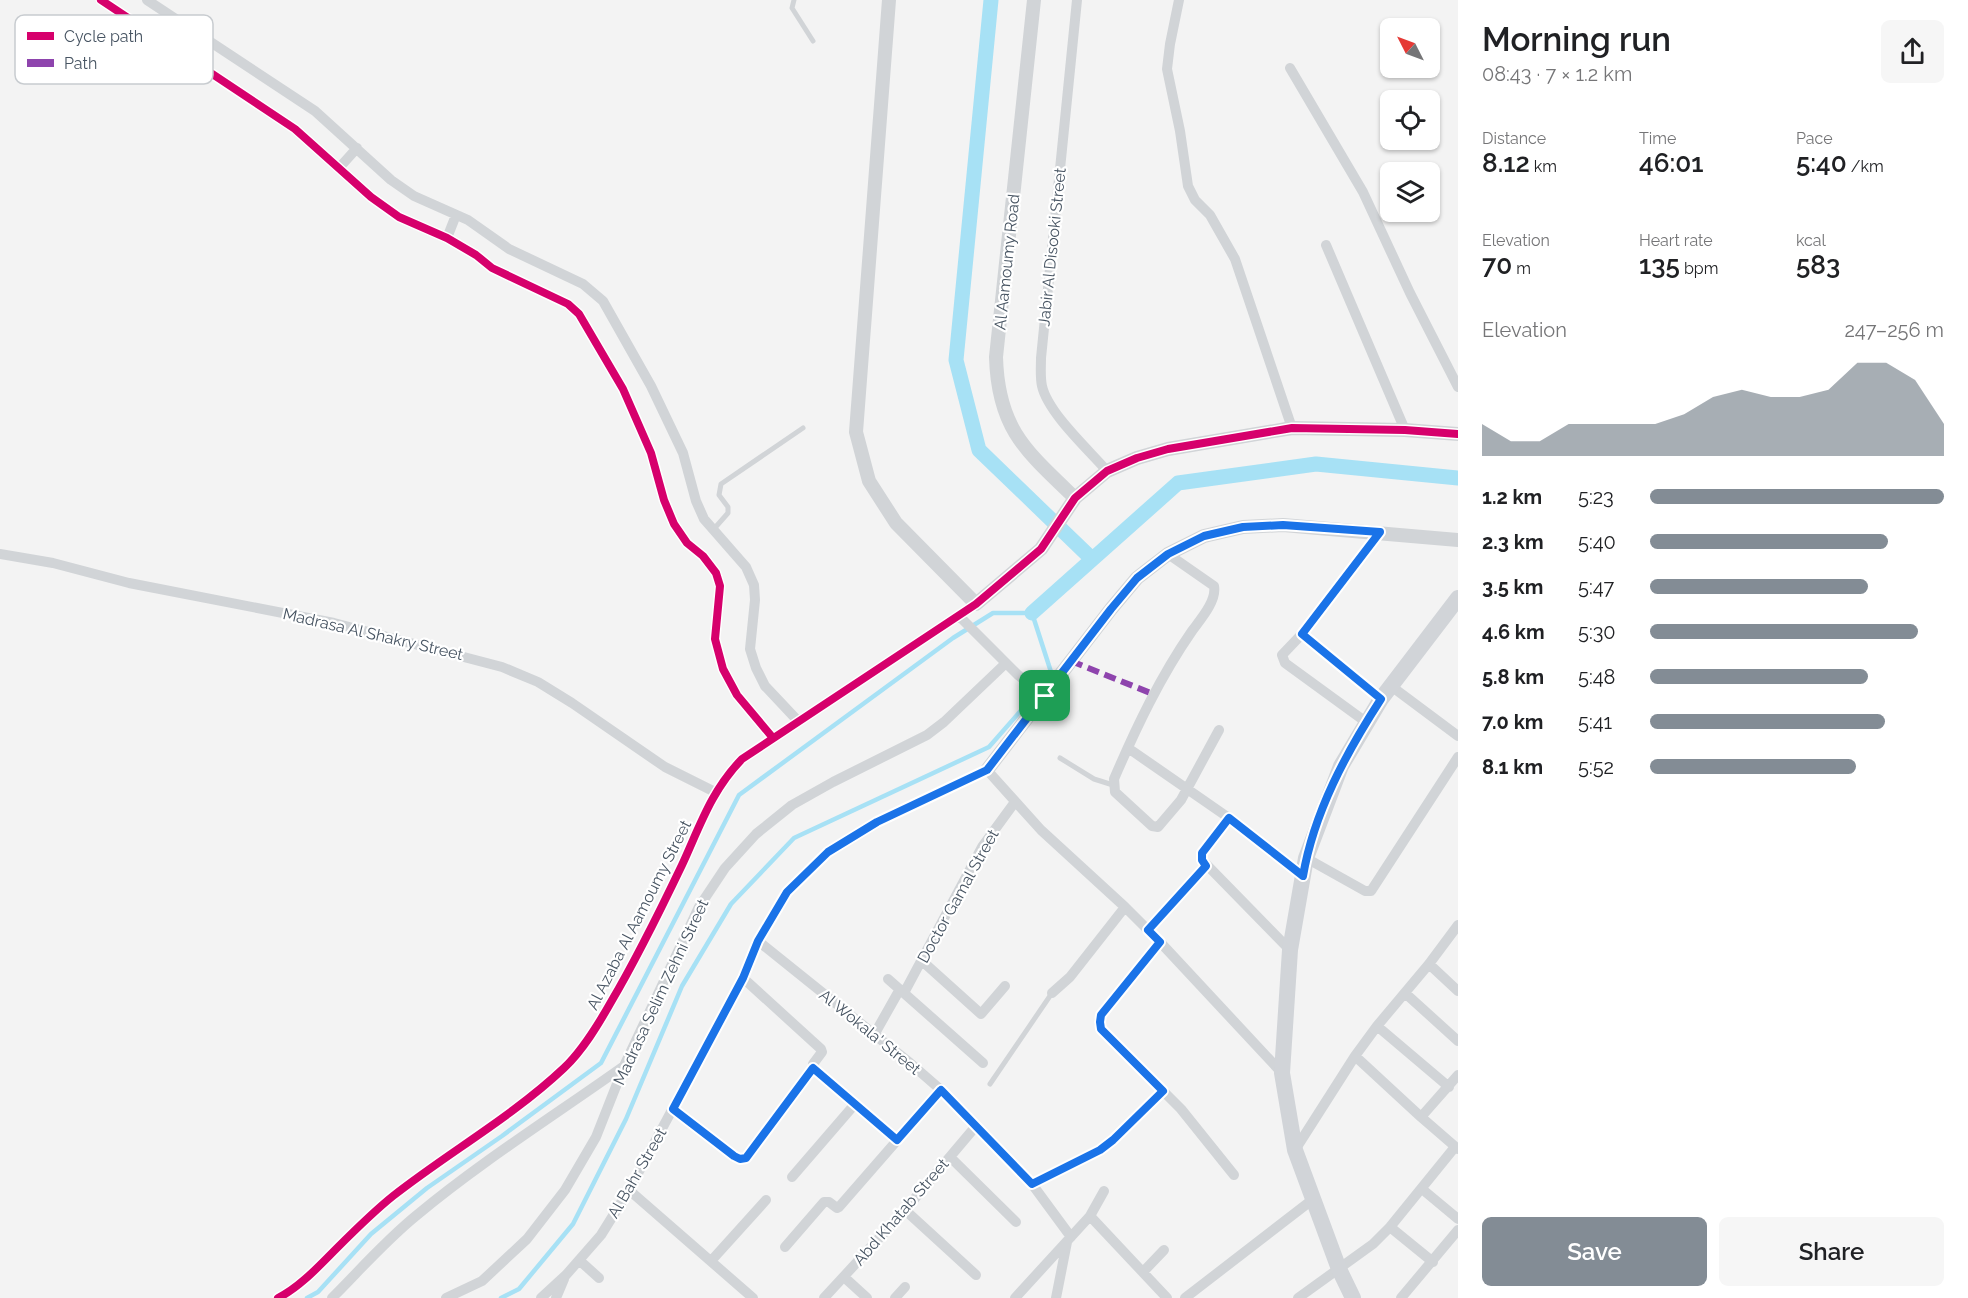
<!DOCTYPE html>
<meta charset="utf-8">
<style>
:root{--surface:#fff;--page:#f6f6f6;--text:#202124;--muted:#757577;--accent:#838c95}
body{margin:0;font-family:Raleway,sans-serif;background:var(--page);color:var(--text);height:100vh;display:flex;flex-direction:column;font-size:22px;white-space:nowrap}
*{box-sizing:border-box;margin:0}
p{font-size:20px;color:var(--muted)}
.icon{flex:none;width:33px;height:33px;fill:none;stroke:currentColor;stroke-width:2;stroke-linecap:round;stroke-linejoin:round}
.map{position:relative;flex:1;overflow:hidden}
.sheet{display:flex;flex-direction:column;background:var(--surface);width:510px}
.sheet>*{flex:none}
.needle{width:39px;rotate:312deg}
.controls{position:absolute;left:1380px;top:18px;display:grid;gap:12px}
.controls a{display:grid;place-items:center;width:60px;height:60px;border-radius:9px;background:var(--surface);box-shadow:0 2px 4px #0004;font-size:30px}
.pin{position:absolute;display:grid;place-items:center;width:51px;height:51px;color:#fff;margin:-26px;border-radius:12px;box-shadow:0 3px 9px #0006}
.round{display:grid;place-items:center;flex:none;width:63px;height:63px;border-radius:9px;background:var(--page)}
.overview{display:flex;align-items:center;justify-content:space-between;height:102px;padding:0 24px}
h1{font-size:33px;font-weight:600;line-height:45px}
.stats{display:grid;grid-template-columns:repeat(3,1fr);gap:9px;height:102px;padding:6px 24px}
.stats div{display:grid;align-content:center}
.stats b{font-size:26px;font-weight:600}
.stats small{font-size:16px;font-weight:400}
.stats p{font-size:16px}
.chart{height:168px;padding:12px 24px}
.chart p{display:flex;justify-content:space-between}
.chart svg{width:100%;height:108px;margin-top:6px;fill:var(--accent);opacity:.7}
.action{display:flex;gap:12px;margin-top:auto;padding:12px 24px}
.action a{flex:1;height:69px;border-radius:9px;background:var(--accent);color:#fff;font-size:24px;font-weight:600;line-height:69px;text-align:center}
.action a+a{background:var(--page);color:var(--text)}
ul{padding:0 24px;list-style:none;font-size:20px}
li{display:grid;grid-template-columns:96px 72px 1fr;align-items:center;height:45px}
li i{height:15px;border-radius:8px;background:var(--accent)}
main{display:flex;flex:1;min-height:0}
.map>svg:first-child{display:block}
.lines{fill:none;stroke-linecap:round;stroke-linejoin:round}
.stream{stroke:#a7e1f5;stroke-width:4.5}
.canal{stroke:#a7e1f5;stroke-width:15}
.service{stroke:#d1d4d7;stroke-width:5}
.minor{stroke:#d1d4d7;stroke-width:10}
.tertiary{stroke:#d1d4d7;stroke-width:14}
.secondary{stroke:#d1d4d8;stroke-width:16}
.quiet{stroke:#8e44ad;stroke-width:6;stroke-dasharray:12 6;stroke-linecap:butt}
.cycleway-casing{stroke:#fff;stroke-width:11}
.cycleway{stroke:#d6006c;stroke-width:8}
.route-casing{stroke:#fff;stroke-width:12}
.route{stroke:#1a73e8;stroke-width:8}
.labels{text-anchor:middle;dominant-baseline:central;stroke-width:4.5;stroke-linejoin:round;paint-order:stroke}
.street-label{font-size:16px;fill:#475462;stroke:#fff}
.key{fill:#fff;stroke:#c8ccd0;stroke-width:1.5}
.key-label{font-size:16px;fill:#475462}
</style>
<main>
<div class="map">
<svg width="1458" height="1298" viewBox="0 0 1458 1298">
<rect width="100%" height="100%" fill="#f3f3f3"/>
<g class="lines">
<!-- stream -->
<path class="stream" d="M307 1298 318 1292 371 1234 427 1188 502 1136 601 1063 739 795 953 638 993 613H1032L1052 675 989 747 794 838 731 904 682 986 626 1119 573 1224 519 1289 501 1298"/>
<!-- canal -->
<path class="canal" d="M991 0 956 360 979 450 1092 559
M1032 613 1178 483 1316 464 1458 478"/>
<!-- service -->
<path class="service" d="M794 0 792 8 813 41
M713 530 728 513V507L719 495 721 484 803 428
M1060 758 1094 779 1113 785
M990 1084 1052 993"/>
<!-- minor -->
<path class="minor" d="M101 0 295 129 371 197 399 217 447 238 476 255 492 268 568 304 579 314 623 389 651 453 664 500 674 524 687 543 703 556 716 573 720 586 715 639 723 669 737 695 773 738
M147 0 315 111 391 180 414 196 468 220 509 249 583 284 603 301 651 386 683 453 696 501 704 519 746 567 754 585 755 600 750 649 756 668 765 686 798 721
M1077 0 1041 358C1041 367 1040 377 1042 386 1048 413 1089 450 1107 471
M1179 0 1170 44 1167 69 1180 131 1188 186 1195 200 1210 215 1235 259 1292 428
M174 48 189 28
M1290 68 1363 192 1410 293 1458 387
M339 168 357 148
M447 238 456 215
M1326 245 1405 430
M0 554 53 563 129 583 334 623 502 667 538 682 572 703 665 767 715 792
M1168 554 1214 586C1217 601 1200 620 1192 631 1160 677 1136 728 1114 779L1115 792 1152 826 1158 827 1181 800 1219 730
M959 616 1018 675 1045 696
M1302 634 1380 532
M1391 686 1458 736
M1366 722 1285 663 1282 655 1302 634 1381 699
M1128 748 1229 818 1303 876
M1229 818 1202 853V860L1290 950
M1306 858 1365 891H1371L1458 757
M1148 930 1206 865
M758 941 910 1063 941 1090 1032 1184 1071 1237
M1160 942 1101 1015 1099 1022 1101 1029 1181 1109 1234 1175
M921 960 981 1014 1005 986
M1429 964 1458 991
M743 978 821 1049 822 1052 813 1064 814 1069 897 1140
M888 979 983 1063
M904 993 982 847 1015 802
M1052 993 1070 977 1125 907
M1405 993 1458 1041
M1377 1026 1449 1087
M874 1035 900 989
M1355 1056 1421 1117
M1458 1075 1421 1117 1458 1149
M673 1109 734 1156 740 1159 746 1158 813 1068
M1295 1150 1355 1056 1377 1026 1429 964 1458 925
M950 1157 1016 1222
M792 1177 855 1104
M1032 1184 1100 1150 1113 1140 1163 1091
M1422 1189 1458 1219
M629 1190 753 1298
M905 1210 976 1275
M1090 1216 1167 1298
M1390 1227 1433 1262
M785 1247 824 1202H829L837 1208 839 1207 941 1090
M579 1260 599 1278
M711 1261 766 1200
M1143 1272 1164 1250
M844 1277 867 1298
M278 1298C300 1287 319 1266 337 1248 355 1230 373 1212 393 1196 449 1152 512 1117 564 1068 583 1050 598 1025 611 1002 637 958 660 911 682 865 700 826 711 791 742 759L976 604
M332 1298C360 1270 386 1240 417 1215 482 1161 555 1115 624 1066
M446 1298 482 1281 527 1239 565 1190 596 1137 624 1066 699 907 725 868 756 834 792 805 833 782 927 735 944 722 1006 663
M541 1298 566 1275 601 1235 629 1190 743 978 758 941 787 892 828 852 877 822 987 770 1041 830 1125 907 1160 942 1282 1073
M556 1298 564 1279
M824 1298 905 1210 976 1126
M895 1298 905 1287
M1015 1298 1090 1216 1104 1191
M1056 1298 1067 1242
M1185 1298 1312 1200
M1298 1298 1373 1244 1390 1227 1455 1147
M1401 1298 1458 1230"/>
<!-- tertiary -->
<path class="tertiary" d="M889 0 856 432 869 481 896 523 976 604 1041 549 1075 498 1107 471 1137 458 1168 449 1292 428 1405 430 1458 434
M1034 0 996 357C998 429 1026 451 1075 498
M987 770 1111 609 1137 578 1168 554 1204 536 1243 527 1283 525 1458 540"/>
<!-- secondary -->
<path class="secondary" d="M1353 1298 1339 1269 1295 1150 1282 1073 1290 950 1306 858 1341 766 1381 699 1458 598"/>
<!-- quiet -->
<path class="quiet" d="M1071 661 1153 694"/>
<defs>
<path id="cycleway" d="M101 0 295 129 371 197 399 217 447 238 476 255 492 268 568 304 579 314 623 389 651 453 664 500 674 524 687 543 703 556 716 573 720 586 715 639 723 669 737 695 773 738
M278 1298C300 1287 319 1266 337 1248 355 1230 373 1212 393 1196 449 1152 512 1117 564 1068 583 1050 598 1025 611 1002 637 958 660 911 682 865 700 826 711 791 742 759L976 604 1041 549 1075 498 1107 471 1137 458 1168 449 1292 428 1405 430 1458 434"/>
</defs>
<!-- cycleway casing -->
<use href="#cycleway" class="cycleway-casing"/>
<!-- cycleway -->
<use href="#cycleway" class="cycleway"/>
</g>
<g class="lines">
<defs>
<path id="route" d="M1283 525 1380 532 1302 634 1381 699C1346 753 1314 812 1303 876L1229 818 1202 853V860L1206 866 1148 930 1160 942 1101 1015 1100 1022 1101 1029 1163 1091 1113 1140 1100 1150 1032 1184 941 1090 897 1140 813 1068 746 1158 740 1159 734 1156 673 1109 743 978 758 941 787 892 828 852 877 822 987 770 1111 609 1137 578 1168 554 1204 536 1243 527Z"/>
</defs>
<!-- route casing -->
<use href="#route" class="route-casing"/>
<!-- route -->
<use href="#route" class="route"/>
</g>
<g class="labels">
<!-- street labels -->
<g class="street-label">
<text transform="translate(1052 247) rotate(-84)">Jabir Al Disooki Street</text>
<text transform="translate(1007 262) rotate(-84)">Al Aamoumy Road</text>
<text transform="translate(373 634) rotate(13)">Madrasa Al Shakry Street</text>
<text transform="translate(958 896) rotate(-61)">Doctor Gamal Street</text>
<text transform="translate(639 915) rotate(-63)">Al Azaba Al Aamoumy Street</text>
<text transform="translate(661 992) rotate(-65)">Madrasa Selim Zehni Street</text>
<text transform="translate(870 1032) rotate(39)">Al Wokala' Street</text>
<text transform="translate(637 1173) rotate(-60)">Al Bahr Street</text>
<text transform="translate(901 1212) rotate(-49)">Abd Khatab Street</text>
</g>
</g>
<!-- legend -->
<rect x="15" y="15" width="198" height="69" rx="9" class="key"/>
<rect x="27" y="32" width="27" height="8" fill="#d6006c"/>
<rect x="27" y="59" width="27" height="8" fill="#8e44ad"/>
<g class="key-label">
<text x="64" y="42">Cycle path</text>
<text x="64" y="69">Path</text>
</g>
</svg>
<div class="controls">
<a><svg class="needle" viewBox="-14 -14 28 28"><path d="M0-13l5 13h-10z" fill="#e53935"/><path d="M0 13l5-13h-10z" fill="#757577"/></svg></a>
<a><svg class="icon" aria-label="locate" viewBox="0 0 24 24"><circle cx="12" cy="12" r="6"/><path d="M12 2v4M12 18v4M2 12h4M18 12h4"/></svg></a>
<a><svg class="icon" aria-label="layers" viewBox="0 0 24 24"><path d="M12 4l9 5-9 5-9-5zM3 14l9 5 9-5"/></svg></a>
</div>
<div class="pin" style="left:1045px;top:696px;background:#1e9e55"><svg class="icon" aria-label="arrive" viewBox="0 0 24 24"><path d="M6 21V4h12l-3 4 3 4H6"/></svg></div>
</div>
<section class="sheet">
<div class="overview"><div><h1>Morning run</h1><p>08:43 · 7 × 1.2 km</p></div><a class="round"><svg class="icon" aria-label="share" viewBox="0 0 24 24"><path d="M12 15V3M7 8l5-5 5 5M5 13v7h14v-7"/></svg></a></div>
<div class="stats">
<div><p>Distance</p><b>8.12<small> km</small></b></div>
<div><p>Time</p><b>46:01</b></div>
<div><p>Pace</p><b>5:40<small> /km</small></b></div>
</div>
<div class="stats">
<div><p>Elevation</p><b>70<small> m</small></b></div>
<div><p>Heart rate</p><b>135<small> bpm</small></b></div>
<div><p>kcal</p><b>583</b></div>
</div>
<div class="chart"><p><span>Elevation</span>247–256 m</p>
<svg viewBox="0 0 160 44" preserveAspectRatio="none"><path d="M0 44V31L10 38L20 38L30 31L40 31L50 31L60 31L70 27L80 20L90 17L100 20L110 20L120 17L130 6L140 6L150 13L160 31V44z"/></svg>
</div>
<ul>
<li><b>1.2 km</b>5:23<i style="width:100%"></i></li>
<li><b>2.3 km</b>5:40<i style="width:81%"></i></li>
<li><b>3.5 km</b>5:47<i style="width:74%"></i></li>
<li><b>4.6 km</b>5:30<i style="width:91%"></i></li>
<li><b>5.8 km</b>5:48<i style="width:74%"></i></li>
<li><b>7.0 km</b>5:41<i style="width:80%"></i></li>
<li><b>8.1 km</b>5:52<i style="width:70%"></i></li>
</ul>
<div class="action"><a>Save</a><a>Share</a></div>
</section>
</main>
